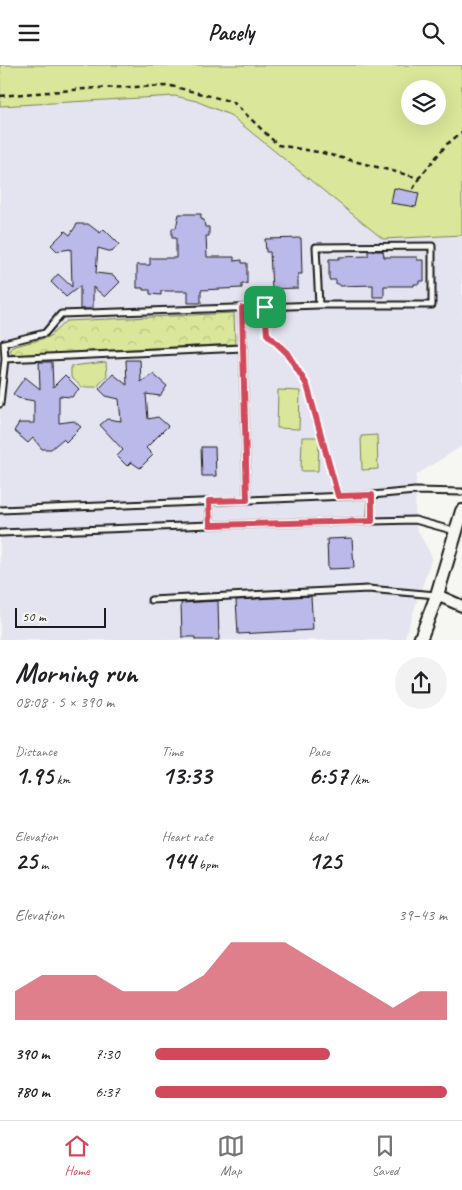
<!DOCTYPE html>
<meta charset="utf-8">
<style>
:root{--surface:#fff;--page:#f2f2f2;--text:#202124;--muted:#757577;--line:#e0e0e0;--accent:#d1495b}
body{margin:0;font-family:Caveat,sans-serif;background:var(--page);color:var(--text);height:100vh;display:flex;flex-direction:column;font-size:19px;white-space:nowrap}
*{box-sizing:border-box;margin:0}
p{font-size:16px;color:var(--muted)}
.icon{flex:none;width:28px;height:28px;fill:none;stroke:currentColor;stroke-width:2;stroke-linecap:round;stroke-linejoin:round}
.map{position:relative;height:575px;overflow:hidden}
.details{display:flex;flex-direction:column;background:var(--surface);flex:1}
.details>*{flex:none}
.controls{position:absolute;left:401px;top:15px;display:grid;gap:10px}
.controls a{display:grid;place-items:center;width:45px;height:45px;border-radius:50%;background:var(--surface);box-shadow:0 5px 20px #0002;font-size:25px}
.scale{position:absolute;left:15px;bottom:12px;width:91px;box-sizing:border-box;padding-left:5px;border:2px solid #1c1c1c;border-top:0;font-size:14px;line-height:18px;white-space:nowrap;color:#1c1c1c;-webkit-text-stroke:4px #f6f6f2;paint-order:stroke}
.pin{position:absolute;display:grid;place-items:center;width:42px;height:42px;color:#fff;margin:-21px;border-radius:10px;box-shadow:0 2px 8px #0006}
.round{display:grid;place-items:center;flex:none;width:52px;height:52px;border-radius:26px;background:var(--page)}
.summary{display:flex;align-items:center;justify-content:space-between;height:85px;padding:0 15px}
h1{font-size:28px;font-weight:700;line-height:38px}
.stats{display:grid;grid-template-columns:repeat(3,1fr);gap:8px;height:85px;padding:5px 15px}
.stats div{display:grid;align-content:center}
.stats b{font-size:25px;font-weight:700}
.stats small{font-size:14px;font-weight:400}
.stats p{font-size:14px}
.chart{height:140px;padding:10px 15px}
.chart p{display:flex;justify-content:space-between}
.chart svg{width:100%;height:90px;margin-top:5px;fill:var(--accent);opacity:.7}
ul{padding:0 15px;list-style:none;font-size:16px}
li{display:grid;grid-template-columns:80px 60px 1fr;align-items:center;height:38px}
li i{height:12px;border-radius:6px;background:var(--accent)}
header{display:flex;justify-content:space-between;align-items:center;height:65px;padding:0 15px;background:var(--surface);font-size:22px;font-weight:700}
.tab-bar{display:flex;justify-content:space-around;align-items:center;height:70px;border-top:1px solid var(--line);background:var(--surface);font-size:14px;color:var(--muted)}
.tab-bar a{display:grid;justify-items:center;gap:2px}
.tab-bar .active{color:var(--accent)}
.map>svg:first-child{display:block}
.built{fill:#e4e3f0}
.green{fill:#dae699;stroke:#7b815a;fill-rule:evenodd}
.park{fill:url(#park-crowns);stroke:#7b815a}
.building{fill:#bbb8ea;stroke:#1c1c1c}
.lines{fill:none;stroke-linecap:round;stroke-linejoin:round}
.service-casing{stroke:#1c1c1c;stroke-width:9}
.minor-casing{stroke:#1c1c1c;stroke-width:14}
.tertiary-casing{stroke:#1c1c1c;stroke-width:16}
.path{stroke:#1c1c1c;stroke-width:2.5;stroke-dasharray:5 4;stroke-linecap:butt}
.service{stroke:#f6f6f2;stroke-width:5}
.minor{stroke:#f6f6f2;stroke-width:10}
.tertiary{stroke:#f6f6f2;stroke-width:12}
.route-casing{stroke:#fff;stroke-width:10}
.route{stroke:#d1495b;stroke-width:6}
</style>
<header><svg class="icon" aria-label="menu" viewBox="0 0 24 24"><path d="M4 6h16M4 12h16M4 18h16"/></svg>Pacely<svg class="icon" aria-label="search" viewBox="0 0 24 24"><circle cx="10" cy="10" r="6"/><path d="M15 15l6 6"/></svg></header>
<div class="map">
<svg width="462" height="575" viewBox="0 0 462 575">
<defs>
<pattern id="park-crowns" width="20" height="18" patternUnits="userSpaceOnUse" patternTransform="scale(1.25)"><rect width="20" height="18" fill="#dae699"/><path d="M2 6a3 3 0 1 1 6 0M12 15a3 3 0 1 1 6 0" fill="none" stroke="#bac583"/></pattern>
</defs>
<rect width="100%" height="100%" fill="#f6f6f2"/>
<filter id="ink" filterUnits="userSpaceOnUse"><feTurbulence type="fractalNoise" baseFrequency=".02" numOctaves="2"/><feDisplacementMap in="SourceGraphic" scale="10" xChannelSelector="R" yChannelSelector="G"/><feConvolveMatrix kernelMatrix="1 2 1 2 8 2 1 2 1" color-interpolation-filters="sRGB"/></filter>
<g filter="url(#ink)">
<!-- built -->
<path class="built" d="M175 31 196 36 230 50 383 174 462 170V381L416 410 415 455 417 464 432 492 404 575H0V41Z"/>
<!-- green -->
<path class="green" d="M0 0H462V170L383 174 230 50 196 36 175 31 0 41ZM410 24H438V51H410Z
M106 297 107 310 97 322H82L71 312V301Z
M278 325 300 326 299 364 277 363Z
M377 370 378 404 362 405 361 371Z
M302 372H319L318 406H301Z"/>
<!-- park -->
<path class="park" d="M234 248 235 279 14 290 10 287 12 282 49 272 66 256Z"/>
<!-- building -->
<path class="building" d="M394 123 419 128 416 142 391 138Z
M179 149H201V154L204 155 205 162H209V171H206L207 192H234V196L242 195V198H247V219H242V223L201 225V238H188V226H161V230L150 229V225H143V223H137V200H150V193H176V173H172V163H176Z
M77 159H88L100 168 104 164 119 179 112 187 98 183 96 208 113 210 120 217 105 232 93 222V244H80V221L66 232 51 217 58 209 72 222 71 184 57 186 51 180 65 166 70 170Z
M301 173 302 209H298V223L272 224 270 187H266L265 174Z
M368 186H383L384 192H417V195H424V216H419V219H414V221H384V232H373V220L339 221V219H336V215H329V194H339V192L368 191Z
M126 295H140L141 317 153 309 167 321 160 331 146 329 148 354 158 352 168 361 146 383 153 390 140 403 131 397 127 401 117 391 123 385 100 360 107 354 121 356 119 334 106 331 99 324 113 309 127 320Z
M39 297H52L53 322 65 310 79 324 72 332 59 331V358L74 356 81 362 66 377 63 374 51 384H42L33 373 28 378 14 366 19 358H34V336L18 333 13 329 25 312 40 324Z
M201 382H215L216 411H202Z
M352 473 354 503 328 504 327 474Z
M311 531 313 565 238 569 236 535Z
M218 536 219 575H195V572H182L181 538Z"/>
<g class="lines">
<defs>
<path id="service" d="M242 243 247 435
M243 283 5 294 4 278 45 268 61 249 319 240H432V181L316 182 319 240
M0 339 5 294
M209 436 210 460
M0 445 372 430 415 426 462 427
M371 456 372 430
M0 468 210 460 415 455 455 466
M151 535 368 524 436 530"/>
<path id="minor" d="M437 530 462 541"/>
<path id="tertiary" d="M420 575 437 530 462 446"/>
</defs>
<!-- service casing -->
<use href="#service" class="service-casing"/>
<!-- minor casing -->
<use href="#minor" class="minor-casing"/>
<!-- tertiary casing -->
<use href="#tertiary" class="tertiary-casing"/>
<!-- path -->
<path class="path" d="M0 31 97 23 171 21 233 37 278 80 323 88 419 113 447 79 462 67
M413 124 419 113
M265 249 267 269 287 288 307 320 336 425"/>
<!-- service -->
<use href="#service" class="service"/>
<!-- minor -->
<use href="#minor" class="minor"/>
<!-- tertiary -->
<use href="#tertiary" class="tertiary"/>
</g>
</g>
<g class="lines" filter="url(#ink)">
<defs>
<path id="route" d="M265 242 267 269 287 288 307 320 338 431 372 430V456L210 460 209 436 247 435 242 243Z"/>
</defs>
<!-- route casing -->
<use href="#route" class="route-casing"/>
<!-- route -->
<use href="#route" class="route"/>
</g>
</svg>
<div class="controls">
<a><svg class="icon" aria-label="layers" viewBox="0 0 24 24"><path d="M12 4l9 5-9 5-9-5zM3 14l9 5 9-5"/></svg></a>
</div>
<div class="scale">50 m</div>
<div class="pin" style="left:265px;top:242px;background:#1e9e55"><svg class="icon" aria-label="arrive" viewBox="0 0 24 24"><path d="M6 21V4h12l-3 4 3 4H6"/></svg></div>
</div>
<section class="details">
<div class="summary"><div><h1>Morning run</h1><p>08:08 · 5 × 390 m</p></div><a class="round"><svg class="icon" aria-label="share" viewBox="0 0 24 24"><path d="M12 15V3M7 8l5-5 5 5M5 13v7h14v-7"/></svg></a></div>
<div class="stats">
<div><p>Distance</p><b>1.95<small> km</small></b></div>
<div><p>Time</p><b>13:33</b></div>
<div><p>Pace</p><b>6:57<small> /km</small></b></div>
</div>
<div class="stats">
<div><p>Elevation</p><b>25<small> m</small></b></div>
<div><p>Heart rate</p><b>144<small> bpm</small></b></div>
<div><p>kcal</p><b>125</b></div>
</div>
<div class="chart"><p><span>Elevation</span>39–43 m</p>
<svg viewBox="0 0 160 44" preserveAspectRatio="none"><path d="M0 44V30L10 22L20 22L30 22L40 30L50 30L60 30L70 22L80 6L90 6L100 6L110 14L120 22L130 30L140 38L150 30L160 30V44z"/></svg>
</div>
<ul>
<li><b>390 m</b>7:30<i style="width:60%"></i></li>
<li><b>780 m</b>6:37<i style="width:100%"></i></li>
</ul>
</section>
<nav class="tab-bar">
<a class="active"><svg class="icon" aria-label="home" viewBox="0 0 24 24"><path d="M3 11l9-7 9 7M6 9v11h12V9"/></svg>Home</a>
<a><svg class="icon" aria-label="map" viewBox="0 0 24 24"><path d="M3 6l6-2 6 2 6-2v14l-6 2-6-2-6 2zM9 4v14M15 6v14"/></svg>Map</a>
<a><svg class="icon" aria-label="saved" viewBox="0 0 24 24"><path d="M7 4h10v16l-5-4-5 4z"/></svg>Saved</a>
</nav>
